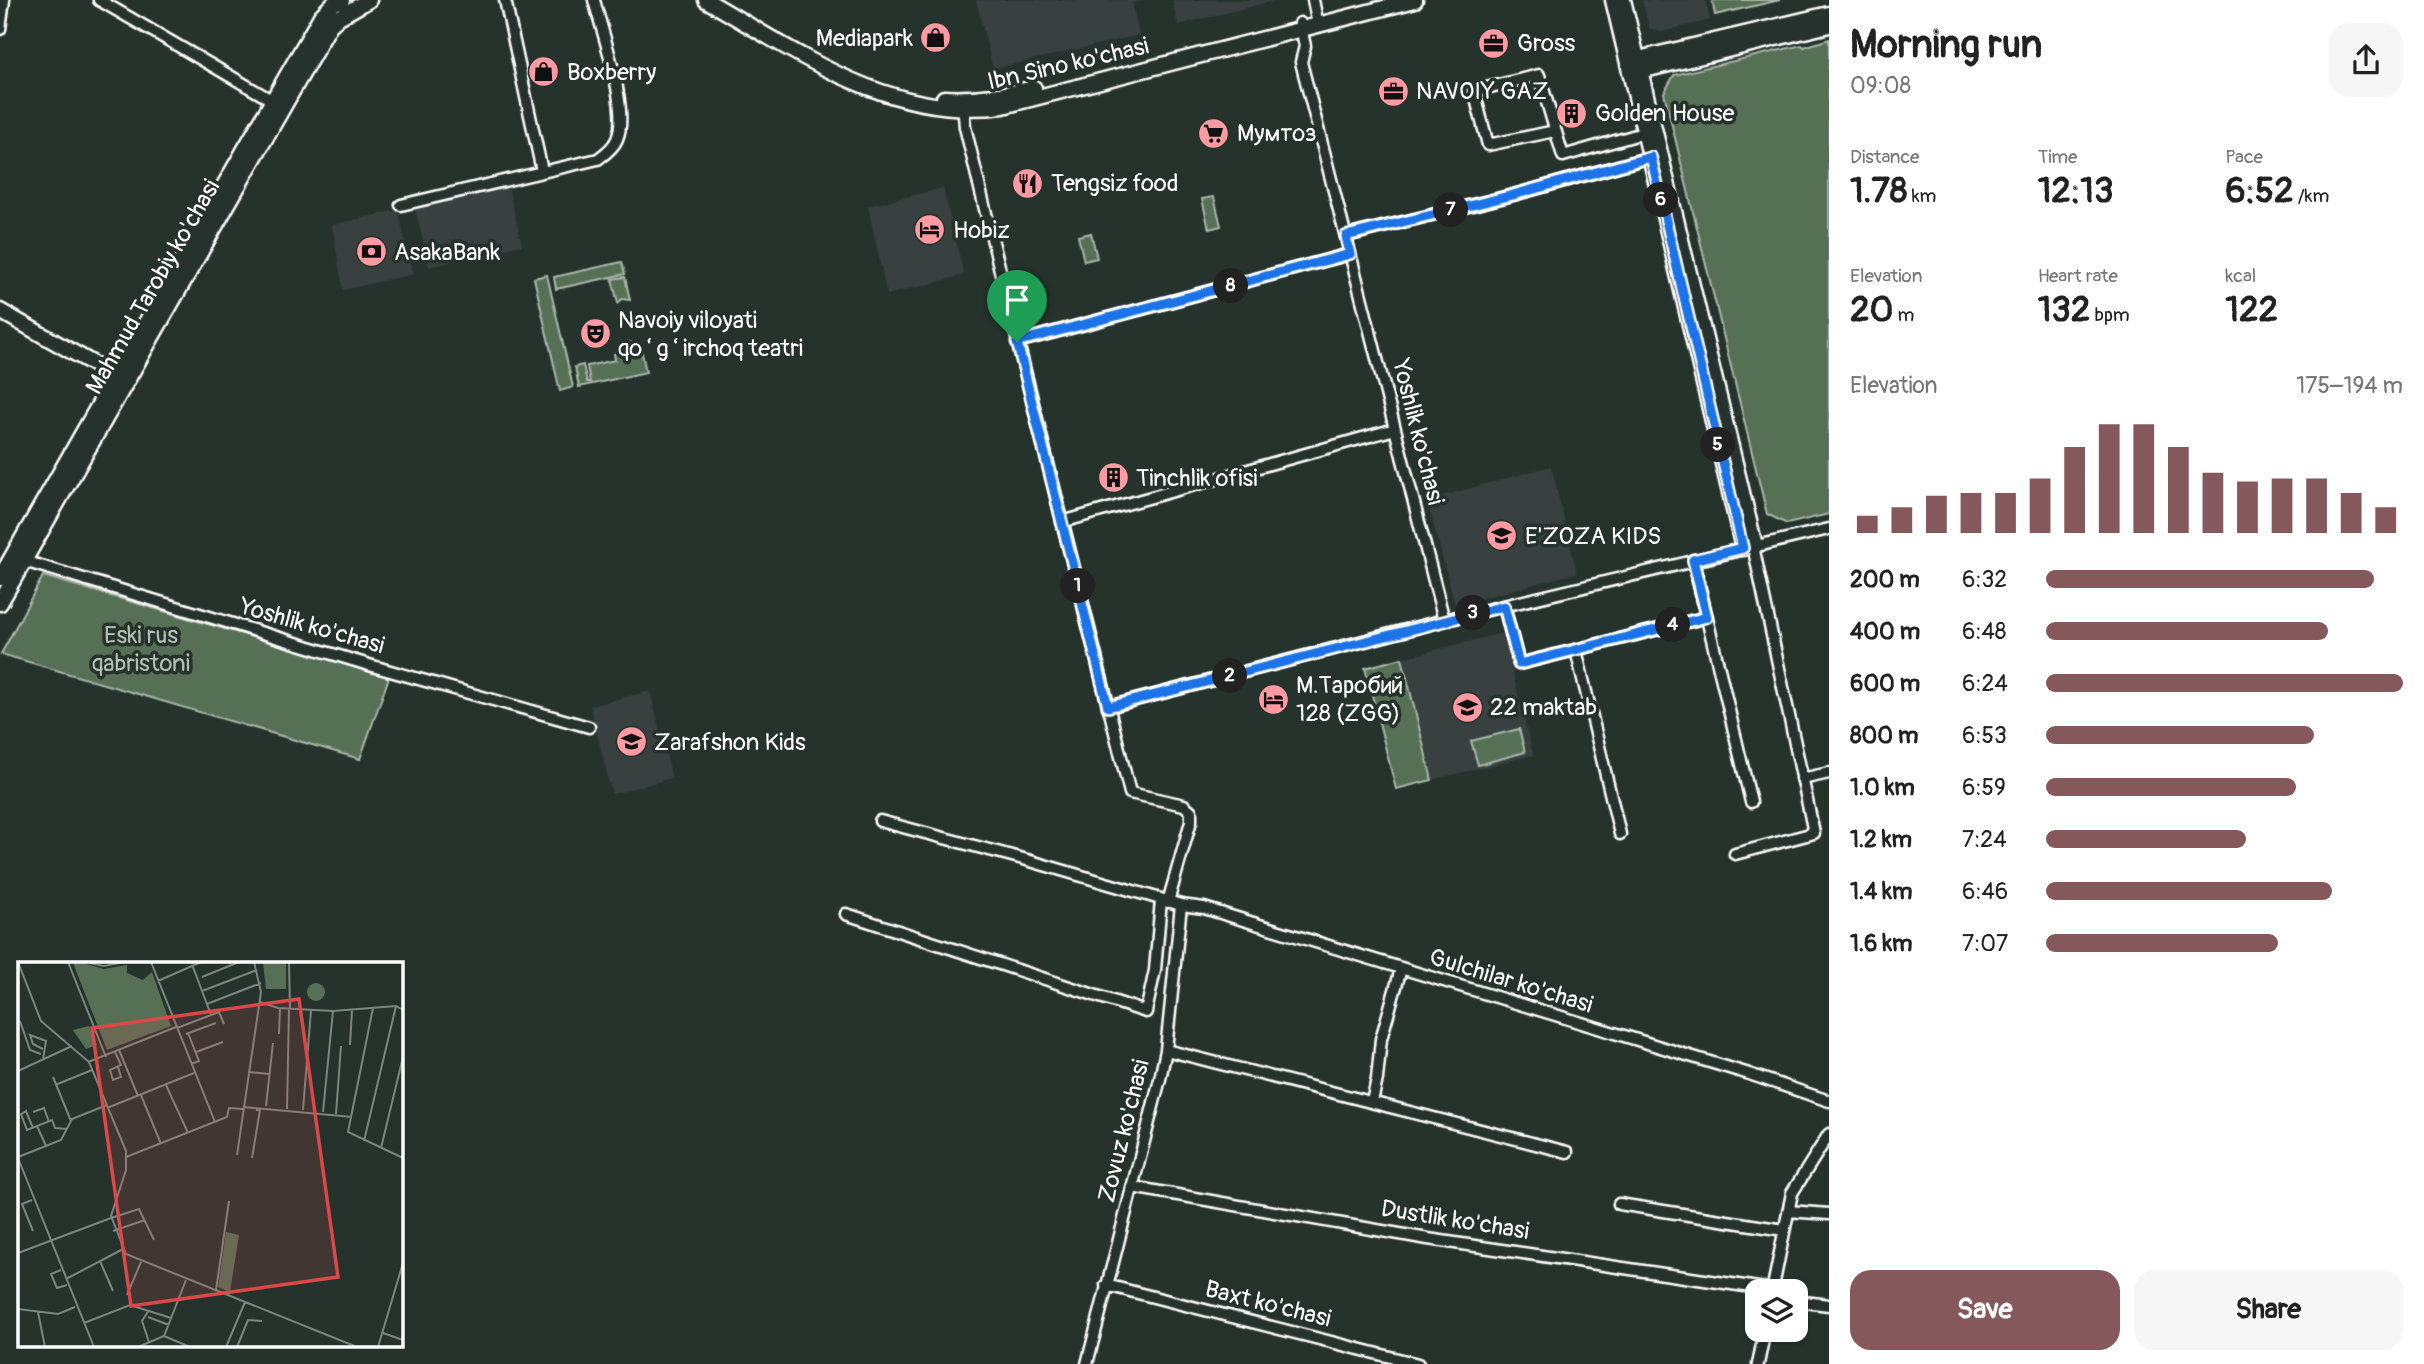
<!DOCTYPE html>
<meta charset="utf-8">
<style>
:root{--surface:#fff;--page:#f6f6f6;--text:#222;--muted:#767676;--accent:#85585c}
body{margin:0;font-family:Pangolin,sans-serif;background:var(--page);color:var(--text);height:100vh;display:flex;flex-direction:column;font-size:26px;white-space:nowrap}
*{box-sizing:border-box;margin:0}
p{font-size:23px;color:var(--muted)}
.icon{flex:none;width:38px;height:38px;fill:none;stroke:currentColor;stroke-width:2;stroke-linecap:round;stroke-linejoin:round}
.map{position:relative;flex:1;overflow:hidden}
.details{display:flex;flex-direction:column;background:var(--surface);width:595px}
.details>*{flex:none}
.buttons{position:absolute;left:1745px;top:1279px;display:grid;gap:14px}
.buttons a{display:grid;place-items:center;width:63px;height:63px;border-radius:14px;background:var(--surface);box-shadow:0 2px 5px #0004;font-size:35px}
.pin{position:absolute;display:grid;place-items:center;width:60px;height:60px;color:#fff;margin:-72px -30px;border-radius:50% 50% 50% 0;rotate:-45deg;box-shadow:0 0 7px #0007}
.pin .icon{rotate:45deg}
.km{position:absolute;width:35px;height:35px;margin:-18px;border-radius:50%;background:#222;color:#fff;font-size:19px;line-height:35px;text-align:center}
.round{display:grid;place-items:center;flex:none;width:74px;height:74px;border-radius:21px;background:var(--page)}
.head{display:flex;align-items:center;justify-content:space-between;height:119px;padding:0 21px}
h1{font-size:38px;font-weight:800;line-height:52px}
.metrics{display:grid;grid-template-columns:repeat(3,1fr);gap:10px;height:119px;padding:7px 21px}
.metrics div{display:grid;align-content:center}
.metrics b{font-size:35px;font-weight:800}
.metrics small{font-size:19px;font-weight:400}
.metrics p{font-size:19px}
.chart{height:196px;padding:14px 21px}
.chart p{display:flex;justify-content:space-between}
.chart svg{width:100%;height:126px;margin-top:7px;stroke:var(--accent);stroke-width:6}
.button{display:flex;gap:14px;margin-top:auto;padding:14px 21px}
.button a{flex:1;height:80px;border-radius:21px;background:var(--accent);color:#fff;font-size:28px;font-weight:800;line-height:80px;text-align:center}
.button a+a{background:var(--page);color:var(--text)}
ul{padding:0 21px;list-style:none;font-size:23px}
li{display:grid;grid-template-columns:112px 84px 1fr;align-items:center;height:52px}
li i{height:18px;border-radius:9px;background:var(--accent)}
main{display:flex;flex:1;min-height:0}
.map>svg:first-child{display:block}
.built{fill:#38403f}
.green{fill:#567056;stroke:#aab8aa;stroke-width:2}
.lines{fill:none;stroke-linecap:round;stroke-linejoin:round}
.street-casing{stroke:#fff;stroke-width:15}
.secondary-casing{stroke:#fff;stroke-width:19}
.street{stroke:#26332d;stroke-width:10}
.secondary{stroke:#26332d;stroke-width:14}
.route-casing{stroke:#fff;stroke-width:14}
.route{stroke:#1a73e8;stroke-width:9}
.labels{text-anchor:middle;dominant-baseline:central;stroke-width:7;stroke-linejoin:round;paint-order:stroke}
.poi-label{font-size:24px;fill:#fff;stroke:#26332d;text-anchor:start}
.street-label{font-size:24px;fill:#fff;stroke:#26332d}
.park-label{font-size:24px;fill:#b3bfb3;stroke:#26332d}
.inset-road{fill:none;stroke:#7d8581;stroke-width:2}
.view{fill:#dc4848;fill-opacity:0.15;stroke:#dc4848;stroke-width:3.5}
.inset-edge{fill:none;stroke:#fff;stroke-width:3.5}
</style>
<main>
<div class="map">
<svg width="1829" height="1364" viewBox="0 0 1829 1364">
<rect width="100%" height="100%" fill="#26332d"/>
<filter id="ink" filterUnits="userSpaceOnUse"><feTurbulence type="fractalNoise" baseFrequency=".0143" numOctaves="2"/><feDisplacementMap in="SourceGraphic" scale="14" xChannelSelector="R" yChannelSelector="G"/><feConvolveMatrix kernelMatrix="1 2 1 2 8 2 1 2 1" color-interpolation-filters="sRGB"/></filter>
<g filter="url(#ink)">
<!-- built -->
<path class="built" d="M976 0H1145L1132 3 1139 35 993 69Z
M1172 0H1277L1178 25Z
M1642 0H1705L1710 20 1661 32 1649 28Z
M508 186 522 245 429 267 415 207Z
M943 188 964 275 887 295 868 206Z
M398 210 413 274 343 290 332 225Z
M1551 466 1577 573 1455 605 1427 500Z
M1503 633 1533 755 1432 780 1402 658Z
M650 691 672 778 612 794 590 706Z"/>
<!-- green -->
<path class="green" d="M1712 0H1780L1715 15Z
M1829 39V514L1787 524 1767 514 1664 93 1674 75 1802 45 1804 47Z
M1214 197 1221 226 1209 229 1202 199Z
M1091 233 1097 258 1084 261 1078 236Z
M622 262 625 274 556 289 554 277Z
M547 275 573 387 560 391 534 278Z
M625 277 630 300 622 299 618 303 612 279Z
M627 342 640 344 646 372 579 387 575 367 583 365 587 382H590L587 366 615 360 614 354 619 352 618 346 624 345 626 356 629 355Z
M43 576 389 677 360 759 1 654Z
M1402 658 1432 780 1396 789 1365 668Z
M1519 729 1525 752 1478 765 1471 741Z"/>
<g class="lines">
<defs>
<path id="street" d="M99 0 273 101
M505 0 542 171
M1313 0 1318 25
M1300 23 1305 46 1301 62 1444 620
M0 29 4 0
M963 103 965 127 993 242 1130 793 1184 805 1191 811V821L1168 902
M1555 131 1488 145 1474 91 1539 75 1563 156 1650 131
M401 205 598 159C605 154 614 147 617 139 630 110 602 32 594 0
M1346 236 1513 195 1654 156
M1017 342 1350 254
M1062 522 1395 429
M1693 560 1751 802
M24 561 369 665 589 727
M1504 606 1519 664 1707 617
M1576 650 1620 834
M1108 707 1444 620 1829 529
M1802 779 1829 773
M880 821 1027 860 1181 905 1204 908 1749 1074 1829 1101
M1735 854 1814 833 1753 546
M846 914 1146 1012 1155 970 1161 900
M1166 1050 1567 1152
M1372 1102 1377 1079 1381 1039 1401 969
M1132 1187 1428 1239 1772 1290
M1619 1204 1784 1230
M1788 1211 1829 1214
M1106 1285 1418 1364
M1772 1292 1792 1193 1829 1134
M1796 1301 1829 1305
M1087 1364 1160 1079 1166 1050 1181 905
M1758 1364 1765 1330"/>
<path id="secondary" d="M706 0C800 54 889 120 1003 106L1415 0
M1613 0 1743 548
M1623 0 1755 546
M1630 61 1829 14
M1632 73 1829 25
M944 98C974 100 1005 95 1034 88
M0 311 115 376
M0 578 321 16 334 3 342 0
M0 603 330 25 339 17 369 0"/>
</defs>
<!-- street casing -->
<use href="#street" class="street-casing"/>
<!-- secondary casing -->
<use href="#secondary" class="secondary-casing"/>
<!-- street -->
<use href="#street" class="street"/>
<!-- secondary -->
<use href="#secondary" class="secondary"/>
</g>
</g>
<g class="lines" filter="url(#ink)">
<defs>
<path id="route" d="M1651 157 1743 548 1693 560 1707 617 1519 664 1504 606 1108 707 1017 342 1350 254 1346 236 1513 195Z"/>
</defs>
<!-- route casing -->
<use href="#route" class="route-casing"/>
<!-- route -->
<use href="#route" class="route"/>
</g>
<!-- icons -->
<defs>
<symbol id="shop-disc" viewBox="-11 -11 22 22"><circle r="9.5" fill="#ff9aa2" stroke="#26332d"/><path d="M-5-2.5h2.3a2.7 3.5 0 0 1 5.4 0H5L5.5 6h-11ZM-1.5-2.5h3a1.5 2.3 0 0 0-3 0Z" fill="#111"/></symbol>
<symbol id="office-disc" viewBox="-11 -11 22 22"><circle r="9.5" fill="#ff9aa2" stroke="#26332d"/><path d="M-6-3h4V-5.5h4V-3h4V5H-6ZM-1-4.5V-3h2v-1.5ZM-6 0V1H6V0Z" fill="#111"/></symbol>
<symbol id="building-disc" viewBox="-11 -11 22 22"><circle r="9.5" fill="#ff9aa2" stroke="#26332d"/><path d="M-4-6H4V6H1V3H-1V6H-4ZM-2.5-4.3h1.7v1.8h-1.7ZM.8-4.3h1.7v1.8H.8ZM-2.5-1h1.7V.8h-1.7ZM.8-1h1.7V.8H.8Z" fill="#111"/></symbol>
<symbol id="supermarket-disc" viewBox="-11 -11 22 22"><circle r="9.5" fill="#ff9aa2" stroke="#26332d"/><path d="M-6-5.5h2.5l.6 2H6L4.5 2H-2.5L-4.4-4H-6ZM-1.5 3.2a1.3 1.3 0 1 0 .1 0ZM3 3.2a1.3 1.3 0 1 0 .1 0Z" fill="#111"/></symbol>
<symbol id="restaurant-disc" viewBox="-11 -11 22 22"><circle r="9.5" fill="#ff9aa2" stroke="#26332d"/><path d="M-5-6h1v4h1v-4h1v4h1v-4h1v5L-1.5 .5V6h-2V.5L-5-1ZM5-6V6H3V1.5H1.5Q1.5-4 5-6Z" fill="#111"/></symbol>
<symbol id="hotel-disc" viewBox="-11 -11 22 22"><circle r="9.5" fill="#ff9aa2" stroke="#26332d"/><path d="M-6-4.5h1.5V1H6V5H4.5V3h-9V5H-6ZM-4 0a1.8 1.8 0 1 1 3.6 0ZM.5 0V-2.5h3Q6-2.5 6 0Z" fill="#111"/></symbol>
<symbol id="bank-disc" viewBox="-11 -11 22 22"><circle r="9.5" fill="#ff9aa2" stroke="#26332d"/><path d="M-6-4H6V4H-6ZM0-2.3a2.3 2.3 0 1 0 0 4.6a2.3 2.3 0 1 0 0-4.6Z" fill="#111"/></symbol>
<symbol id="theatre-disc" viewBox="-11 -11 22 22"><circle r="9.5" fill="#ff9aa2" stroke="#26332d"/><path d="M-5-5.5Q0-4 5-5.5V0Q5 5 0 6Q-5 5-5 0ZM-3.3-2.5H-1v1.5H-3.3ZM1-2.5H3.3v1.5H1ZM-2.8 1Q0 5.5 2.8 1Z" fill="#111"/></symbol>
<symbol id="school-disc" viewBox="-11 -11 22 22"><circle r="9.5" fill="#ff9aa2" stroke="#26332d"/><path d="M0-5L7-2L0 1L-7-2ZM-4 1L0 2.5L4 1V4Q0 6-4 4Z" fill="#111"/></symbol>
</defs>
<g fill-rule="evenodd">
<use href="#shop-disc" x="918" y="20" width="35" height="35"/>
<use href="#office-disc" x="1476" y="26" width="35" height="35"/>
<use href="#shop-disc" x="526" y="54" width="35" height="35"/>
<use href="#office-disc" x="1376" y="74" width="35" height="35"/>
<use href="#building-disc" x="1554" y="96" width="35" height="35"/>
<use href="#supermarket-disc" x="1196" y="116" width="35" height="35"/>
<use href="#restaurant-disc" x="1010" y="166" width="35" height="35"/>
<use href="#hotel-disc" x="912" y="212" width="35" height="35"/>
<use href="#bank-disc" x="354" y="234" width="35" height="35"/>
<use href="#theatre-disc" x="578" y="316" width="35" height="35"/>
<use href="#building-disc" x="1096" y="460" width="35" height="35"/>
<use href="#school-disc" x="1484" y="518" width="35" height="35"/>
<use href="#hotel-disc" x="1256" y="682" width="35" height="35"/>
<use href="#school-disc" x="1450" y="690" width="35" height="35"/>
<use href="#school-disc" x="614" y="724" width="35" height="35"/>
</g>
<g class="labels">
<!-- poi labels -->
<g class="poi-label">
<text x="913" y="38" text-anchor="end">Mediapark</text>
<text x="1517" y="43">Gross</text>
<text x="567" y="72">Boxberry</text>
<text x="1416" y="91">NAVOIY GAZ</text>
<text x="1595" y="113">Golden House</text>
<text x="1237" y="133">Мумтоз</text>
<text x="1051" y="183">Tengsiz food</text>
<text x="953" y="230">Hobiz</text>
<text x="394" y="252">AsakaBank</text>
<text x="618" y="320">Navoiy viloyati<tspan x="618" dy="28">qoʻgʻirchoq teatri</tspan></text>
<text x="1136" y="478">Tinchlik ofisi</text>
<text x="1525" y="536">E'ZOZA KIDS</text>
<text x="1296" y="685">М.Таробий<tspan x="1296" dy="28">128 (ZGG)</tspan></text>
<text x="1490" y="707">22 maktab</text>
<text x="654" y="742">Zarafshon Kids</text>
</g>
<!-- street labels -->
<g class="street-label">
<text transform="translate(1068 64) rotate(-13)">Ibn Sino ko'chasi</text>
<text transform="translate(153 287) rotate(-60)">Mahmud Tarobiy ko'chasi</text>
<text transform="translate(1418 432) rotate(76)">Yoshlik ko'chasi</text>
<text transform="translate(312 626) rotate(16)">Yoshlik ko'chasi</text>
<text transform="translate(1511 981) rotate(17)">Gulchilar ko'chasi</text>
<text transform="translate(1124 1131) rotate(-76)">Zovuz ko'chasi</text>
<text transform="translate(1455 1220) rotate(9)">Dustlik ko'chasi</text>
<text transform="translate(1268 1304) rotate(14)">Baxt ko'chasi</text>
</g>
<!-- park labels -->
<g class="park-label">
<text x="141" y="635">Eski rus<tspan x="141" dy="28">qabristoni</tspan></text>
</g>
</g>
<!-- overview -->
<g transform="translate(18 962)">
<rect width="385" height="385" fill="#26332d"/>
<path d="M61 0 86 7 109 3V11L125 18 134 10 153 64 89 88 55 1ZM268 0V27H248L245 1ZM289 30a9 9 0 1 1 18 0a9 9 0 1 1-18 0ZM71 64 79 83 68 87 55 68ZM208 270 221 273 212 330 200 325Z" fill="#567056"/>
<path class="inset-road" d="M0 0 23 59 71 100 108 189V208L93 254 108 292 339 385M50 0 88 95M67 0 86 4 106 0M133 0 197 160M271 0 272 47M175 5 193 53M184 15 221 0M140 19 183 0M184 29 239 8M242 40 260 46 315 49 378 44 385 48M189 42 243 21M355 46 330 170 385 196M2 59 12 88 23 92M159 66 201 50 206 62M170 71 181 99 173 102M168 72 198 61M261 72 262 46M332 83 334 48M101 88 120 134M97 90 103 103 92 108 95 118 103 115 100 105M178 90 205 80M25 98 28 79 12 73 15 82 25 87M70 100 158 65M0 109 54 84M230 110 251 112M35 115 53 159M37 123 74 108M148 123 170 171M123 133 143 182M248 144 255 81M225 145 334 155M89 146 176 111M269 147 271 47M285 148 293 48M15 150 26 146 31 160M305 150 315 49M3 152 9 168 34 158 37 166 49 167M318 152 323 84M2 153 8 149 15 166M19 164 28 184M346 179 378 44M363 186 385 95M219 193 243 30 236 0M0 195 43 178 54 157 89 143M108 195 209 155 211 146 225 147M0 196 76 385M234 196 242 148H238M14 238 4 242 15 269M93 256 121 247 136 278M95 269 127 258M0 291 93 256M82 299 95 329M43 308 33 312 39 326 49 323M48 317 105 287M198 328 211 239M109 333 123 300M0 347 40 352 57 345M131 348 124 359 131 380M20 350 27 385M130 355 151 363M66 361 112 343 153 356M365 371 385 378M146 374 172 385M120 385 146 374 168 318M208 385 227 340M219 385 230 358 244 359M360 385 385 301"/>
<path class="view" d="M281 37 320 315 113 344 74 66Z"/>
<rect width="385" height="385" class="inset-edge"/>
</g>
</svg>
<div class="buttons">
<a><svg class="icon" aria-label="layers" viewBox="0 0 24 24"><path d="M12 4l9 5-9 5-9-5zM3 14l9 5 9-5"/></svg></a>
</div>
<div class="pin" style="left:1017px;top:342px;background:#1e9e55"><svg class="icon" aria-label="arrive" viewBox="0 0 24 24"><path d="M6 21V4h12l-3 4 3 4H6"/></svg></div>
<b class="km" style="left:1078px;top:586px">1</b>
<b class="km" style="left:1230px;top:676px">2</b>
<b class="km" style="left:1473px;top:613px">3</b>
<b class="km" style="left:1673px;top:625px">4</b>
<b class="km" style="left:1718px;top:445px">5</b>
<b class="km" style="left:1661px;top:200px">6</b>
<b class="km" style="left:1451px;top:210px">7</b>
<b class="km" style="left:1231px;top:286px">8</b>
</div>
<section class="details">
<div class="head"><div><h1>Morning run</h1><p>09:08</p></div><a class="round"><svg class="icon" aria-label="share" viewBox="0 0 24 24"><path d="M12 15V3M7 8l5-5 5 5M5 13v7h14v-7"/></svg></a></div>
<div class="metrics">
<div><p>Distance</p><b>1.78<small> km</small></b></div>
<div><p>Time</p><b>12:13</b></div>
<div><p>Pace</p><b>6:52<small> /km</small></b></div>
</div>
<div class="metrics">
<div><p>Elevation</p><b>20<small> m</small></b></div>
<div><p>Heart rate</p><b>132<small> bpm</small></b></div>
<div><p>kcal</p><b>122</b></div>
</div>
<div class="chart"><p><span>Elevation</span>175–194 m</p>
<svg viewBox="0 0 160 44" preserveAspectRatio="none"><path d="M5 44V38M15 44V35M25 44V31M35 44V30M45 44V30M55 44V25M65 44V14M75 44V6M85 44V6M95 44V14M105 44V23M115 44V26M125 44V25M135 44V25M145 44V30M155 44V35"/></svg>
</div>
<ul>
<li><b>200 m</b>6:32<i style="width:92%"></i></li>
<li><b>400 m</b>6:48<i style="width:79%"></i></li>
<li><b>600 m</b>6:24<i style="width:100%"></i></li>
<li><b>800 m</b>6:53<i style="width:75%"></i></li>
<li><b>1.0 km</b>6:59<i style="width:70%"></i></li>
<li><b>1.2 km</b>7:24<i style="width:56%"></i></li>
<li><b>1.4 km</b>6:46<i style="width:80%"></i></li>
<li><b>1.6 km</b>7:07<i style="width:65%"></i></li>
</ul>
<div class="button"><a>Save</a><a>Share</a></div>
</section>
</main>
